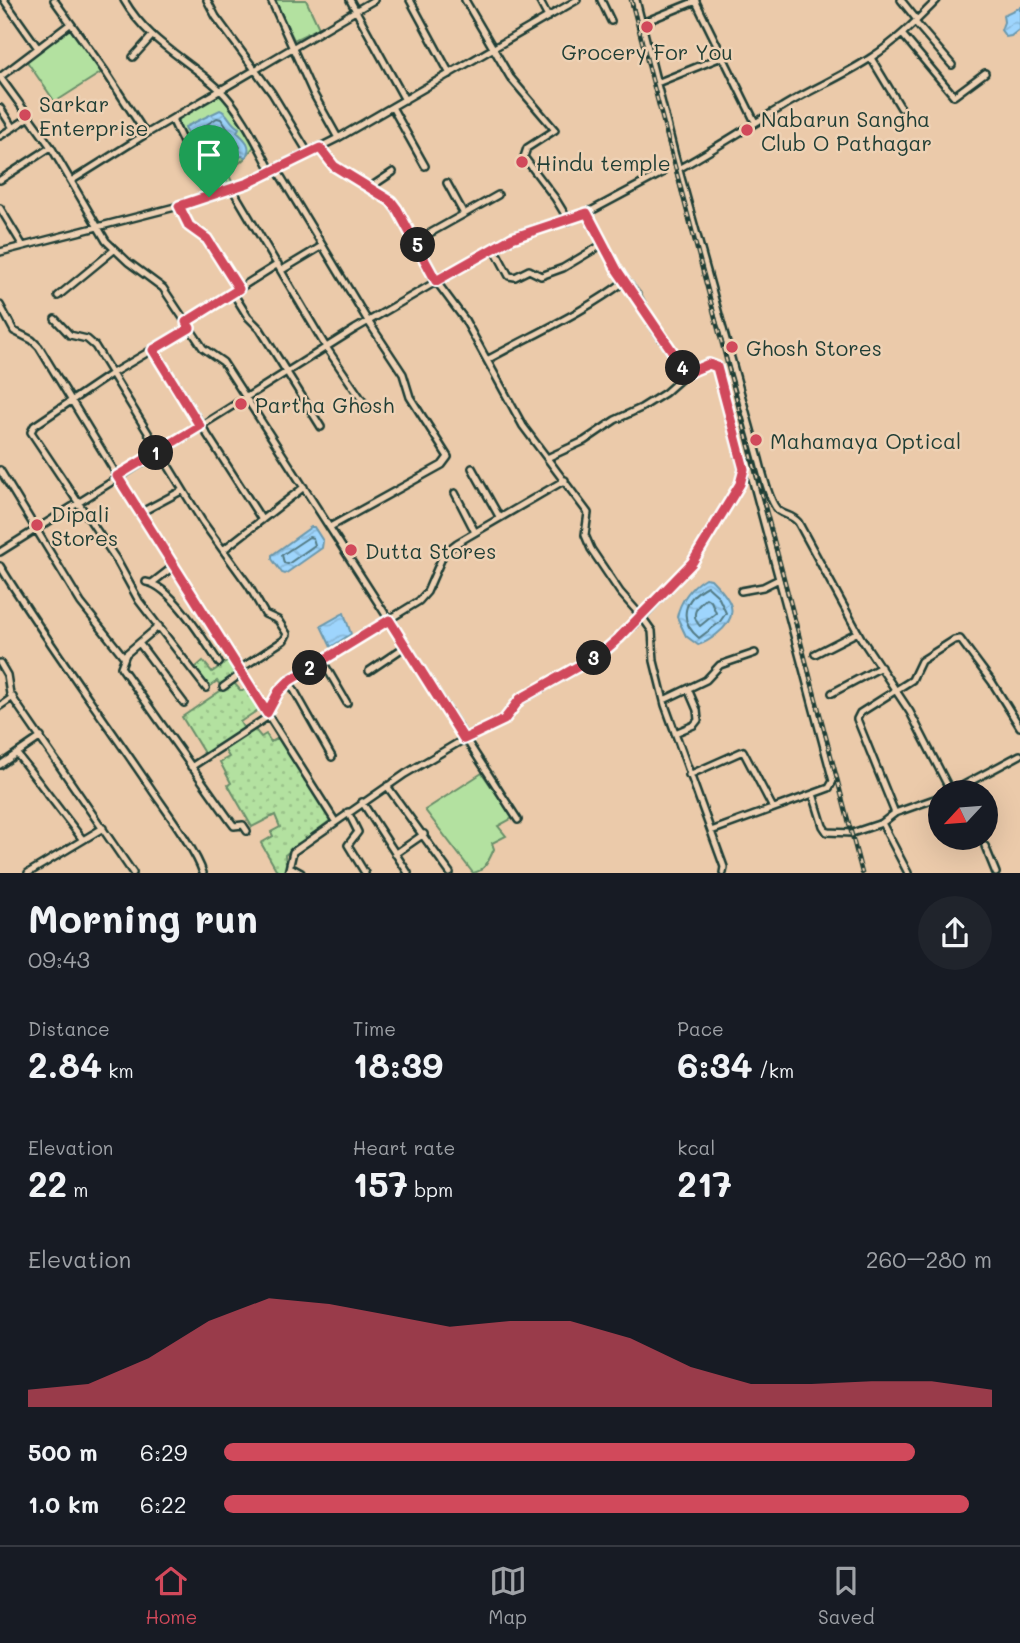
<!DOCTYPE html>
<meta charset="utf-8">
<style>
:root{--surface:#171b24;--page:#20242c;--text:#f1f3f6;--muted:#9ea1a6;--line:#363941;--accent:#d1495b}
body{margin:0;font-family:Mali,sans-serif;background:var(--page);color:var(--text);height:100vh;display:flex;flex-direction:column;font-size:26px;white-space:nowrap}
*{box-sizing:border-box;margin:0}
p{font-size:23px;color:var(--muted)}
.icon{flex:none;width:38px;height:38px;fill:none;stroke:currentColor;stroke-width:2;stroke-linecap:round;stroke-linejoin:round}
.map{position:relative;height:873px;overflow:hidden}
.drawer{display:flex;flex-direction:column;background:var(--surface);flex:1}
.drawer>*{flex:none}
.needle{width:46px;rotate:244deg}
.buttons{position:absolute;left:928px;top:780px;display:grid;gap:14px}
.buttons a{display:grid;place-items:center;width:70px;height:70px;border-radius:50%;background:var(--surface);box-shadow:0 7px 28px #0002;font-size:35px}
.pin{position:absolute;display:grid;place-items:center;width:60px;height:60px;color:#fff;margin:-72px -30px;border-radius:50% 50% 50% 0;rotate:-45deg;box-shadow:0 0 7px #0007}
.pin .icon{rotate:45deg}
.km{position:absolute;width:35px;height:35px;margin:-18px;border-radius:50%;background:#222;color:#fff;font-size:19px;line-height:35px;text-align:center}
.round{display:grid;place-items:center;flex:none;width:74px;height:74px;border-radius:37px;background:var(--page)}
.overview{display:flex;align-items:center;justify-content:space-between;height:119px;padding:0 28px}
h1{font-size:38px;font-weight:700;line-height:52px}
.metrics{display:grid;grid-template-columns:repeat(3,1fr);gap:10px;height:119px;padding:7px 28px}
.metrics div{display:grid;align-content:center}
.metrics b{font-size:35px;font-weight:700}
.metrics small{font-size:19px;font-weight:400}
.metrics p{font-size:19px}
.chart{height:196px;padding:14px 28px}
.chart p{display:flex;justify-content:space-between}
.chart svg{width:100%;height:126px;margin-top:7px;fill:var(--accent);opacity:.7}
ul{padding:0 28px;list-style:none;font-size:23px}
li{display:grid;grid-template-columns:112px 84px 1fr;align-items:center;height:52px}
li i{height:18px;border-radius:9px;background:var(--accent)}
.tabs{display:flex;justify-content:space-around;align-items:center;height:98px;border-top:2px solid var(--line);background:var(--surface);font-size:19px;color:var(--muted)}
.tabs a{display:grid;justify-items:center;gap:4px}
.tabs .active{color:var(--accent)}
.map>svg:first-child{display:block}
.grass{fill:url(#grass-dots);stroke:#698f6a;stroke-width:2}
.park{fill:#b3e1a0;stroke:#698f6a;stroke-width:2}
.water{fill:url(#water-waves);stroke:#6b98ad;stroke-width:2}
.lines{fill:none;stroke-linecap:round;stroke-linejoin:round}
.shore{stroke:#527a84;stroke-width:2}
.minor-casing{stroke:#1f3d34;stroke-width:10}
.minor{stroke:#eed1b4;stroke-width:5}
.rail-casing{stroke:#1f3d34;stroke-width:4.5}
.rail{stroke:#eed1b4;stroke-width:2;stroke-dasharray:5;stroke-linecap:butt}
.route-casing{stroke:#fff;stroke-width:14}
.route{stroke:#d1495b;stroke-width:9}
.poi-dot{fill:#d1495b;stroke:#eed1b4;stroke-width:2.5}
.labels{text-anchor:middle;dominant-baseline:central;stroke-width:5;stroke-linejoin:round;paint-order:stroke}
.poi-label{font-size:21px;fill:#1f3d34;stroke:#eed1b4;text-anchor:start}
</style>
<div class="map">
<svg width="1020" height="873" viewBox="0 0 1020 873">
<defs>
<pattern id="grass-dots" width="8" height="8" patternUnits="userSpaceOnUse" patternTransform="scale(1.75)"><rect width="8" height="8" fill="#b3e1a0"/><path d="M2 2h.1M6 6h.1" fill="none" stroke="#9ac28a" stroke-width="1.8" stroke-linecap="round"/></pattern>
<pattern id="water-waves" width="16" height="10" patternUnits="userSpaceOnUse" patternTransform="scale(1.75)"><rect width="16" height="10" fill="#9ed5fd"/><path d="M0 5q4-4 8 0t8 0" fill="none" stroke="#88b8d9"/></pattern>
</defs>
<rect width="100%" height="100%" fill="#ebcaaa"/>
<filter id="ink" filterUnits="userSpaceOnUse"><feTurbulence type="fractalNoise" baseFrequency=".0143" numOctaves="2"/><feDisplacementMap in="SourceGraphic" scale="14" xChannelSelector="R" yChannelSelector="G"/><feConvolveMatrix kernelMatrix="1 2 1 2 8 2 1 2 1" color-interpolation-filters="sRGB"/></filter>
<g filter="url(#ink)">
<!-- grass -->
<path class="grass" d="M231 659 242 676 234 683 241 691 251 688 261 708 240 722 245 731 252 726 261 737 266 734 271 742 280 737 332 819 285 855 287 870 284 873 277 871 261 843 273 836 271 832 280 827 275 815 252 827 228 785 231 783 220 762 229 757 224 749 215 753 213 758H207L182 717 223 689 217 681 208 688 194 669 203 661 212 672Z"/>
<!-- park -->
<path class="park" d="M275 0H306L319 28 294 40Z
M69 27 102 72 55 102 26 60Z
M218 95 225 99 255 145 245 158 228 173 233 184 210 191 175 120Z
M482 773 513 818 498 826 506 836 492 843 494 849C489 860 485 871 473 873L425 810Z"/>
<!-- water -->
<path class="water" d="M1020 7V29L1011 36 1006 37 1001 30 1004 22 1003 15Z
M220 110C229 113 229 123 239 128L237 132C244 139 253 145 246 157L241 156 225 170 227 181 213 187 185 127Z
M311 527H314L323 541 322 548 285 574 282 573 272 559V555Z
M705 578 711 579C730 599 743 613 717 634 711 639 706 643 698 645L686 636 677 617C680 601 691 586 705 578Z
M344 613 351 634 331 647 321 626Z"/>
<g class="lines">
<!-- shore -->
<path class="shore" d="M217 118 221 119 240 147 215 171 195 132Z
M309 537 313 538 315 545 288 564 284 563 282 555Z
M707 586 718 596 726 613 719 623 699 638C677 620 684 598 707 586Z
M706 598 711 601 716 613 700 626C690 615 696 607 706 598Z"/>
<defs>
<path id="minor" d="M4 0 38 48
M54 0 105 71 146 134
M124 0C148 42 186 58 219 89 241 110 258 146 272 172
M207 0 216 17 272 93 309 154
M271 0 313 93 338 138
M350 0 405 100
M410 0 450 74
M465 0 510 77 555 130 527 148 524 157 555 198 569 221
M539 0 548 17
M601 0 611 21
M636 0 675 156 759 459C762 471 770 505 779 511 786 516 792 515 798 522L861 638 910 712 951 792
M695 0 755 122
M901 0 917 20
M915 22 952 65
M642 23 696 1
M902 34 954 96 985 73
M133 57 152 36
M871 58 901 108
M0 77 51 147 106 241 128 262 163 288 203 348 223 362 518 820
M0 77 70 24
M657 83 724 56
M392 107 425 166
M0 108 13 128
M172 119 209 197
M0 136 30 117
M320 148 334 166 391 201 416 241
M680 168C715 149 747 127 782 107 811 89 844 76 872 57 897 41 917 20 937 0
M277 170 368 321 403 374 410 397 448 457 442 465 330 527
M0 180 51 147
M71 181 146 134 374 0
M447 183 464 214
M369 188 393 172
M233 190 326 347 366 406
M179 206 189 226 207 239 239 289
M0 208 23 246
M587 213 617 269 637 295 656 330 687 373
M494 248 509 276 515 277 529 270 541 276 563 268 603 244
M0 252 179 206 248 183 338 138 577 0
M282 270 322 246
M233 293 248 317 260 329 321 427
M58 296 114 250
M0 305 14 331 32 340 39 347 140 513 335 821
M55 319 70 335 87 339 95 346 202 521 249 586 265 614 278 620 287 634 284 640 240 669
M186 322 278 264
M189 328 111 374 34 426 31 432 116 559 139 601 206 688
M153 350 262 520
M487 360C534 334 583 313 625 281
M547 458 584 441 615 420 641 408 665 393 692 369 709 364 717 367 743 469 740 484 692 563 642 617 652 631 654 661 665 705 724 867 723 873
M472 468 500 518
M0 470 81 603 124 657
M455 493 475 532
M140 513 183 490
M223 550 304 487
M0 552 355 329 494 248 518 235 587 213 662 173
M0 566C47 642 100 713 150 787 164 808 196 850 203 873
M146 582C171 585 206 643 219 663
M152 583 174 566
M741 591 763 587 779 579
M159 626 126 654 121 667 231 822 234 826 243 825 247 831
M139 643 184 703
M815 654 858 632
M322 660 347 703
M0 663 7 675 10 694 133 873
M369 671 406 646
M289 681 332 757
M223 687 242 673
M832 693 881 667
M664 700 706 680 720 665 755 653
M0 706 13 697
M267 713 279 691 289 681 419 601 427 592 444 553 457 543 565 480
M675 733 694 725 698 720 697 710 688 689
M17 754 83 840
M0 765 41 737
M191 767 269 716
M689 775 743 751 773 808
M387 786 450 873
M949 793 1020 755
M813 794 823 826 827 832 852 833 882 823
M362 802 408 873
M348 812 358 832 348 845 365 873
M895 813 857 719 860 713 912 680 921 661 954 640 960 639 992 682 1020 727
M711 831 829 788 833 781 748 463
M985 846 996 873
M395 854 424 834
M290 867 301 873
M28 873 103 828
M288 873 293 852 405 774 466 738 504 720 517 702 602 653 642 617 620 592 591 549 585 535 588 513 523 426 465 320 436 281 416 241 498 195
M908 873 882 823 895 813 940 797"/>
</defs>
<!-- minor casing -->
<use href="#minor" class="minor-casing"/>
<!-- minor -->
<use href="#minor" class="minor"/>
<defs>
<path id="rail" d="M631 0 862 873"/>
</defs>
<!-- rail casing -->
<use href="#rail" class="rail-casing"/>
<!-- rail -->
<use href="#rail" class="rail"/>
</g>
</g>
<g class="lines" filter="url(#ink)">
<defs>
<path id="route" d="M320 148 334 166 391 201 397 209 436 281 512 238 587 213 617 270 687 373 709 364 717 367 744 469 740 484 692 563 619 638 602 653 520 699 504 720 464 739 389 620 289 681 279 691 267 713 117 476 200 426 153 350 190 328 186 322 239 289 207 239 189 226 179 206 248 183Z"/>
</defs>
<!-- route casing -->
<use href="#route" class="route-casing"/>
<!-- route -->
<use href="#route" class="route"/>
</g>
<!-- markers -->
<g class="poi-dot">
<circle cx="647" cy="27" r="7"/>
<circle cx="25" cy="115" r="7"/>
<circle cx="747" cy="130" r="7"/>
<circle cx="522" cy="162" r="7"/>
<circle cx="732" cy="347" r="7"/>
<circle cx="241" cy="404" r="7"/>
<circle cx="756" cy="440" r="7"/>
<circle cx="37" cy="525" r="7"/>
<circle cx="351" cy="550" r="7"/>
</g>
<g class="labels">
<!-- poi labels -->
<g class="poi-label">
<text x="647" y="51" text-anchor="middle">Grocery For You</text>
<text x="39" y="103">Sarkar<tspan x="39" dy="24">Enterprise</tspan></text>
<text x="761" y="118">Nabarun Sangha<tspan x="761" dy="24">Club O Pathagar</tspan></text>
<text x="536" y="162">Hindu temple</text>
<text x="746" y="347">Ghosh Stores</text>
<text x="255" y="404">Partha Ghosh</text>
<text x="770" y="440">Mahamaya Optical</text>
<text x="51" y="513">Dipali<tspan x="51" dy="24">Stores</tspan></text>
<text x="365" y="550">Dutta Stores</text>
</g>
</g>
</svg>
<div class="buttons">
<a><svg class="needle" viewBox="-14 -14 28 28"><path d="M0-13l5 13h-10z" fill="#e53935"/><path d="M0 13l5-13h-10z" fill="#9ea1a6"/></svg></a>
</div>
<div class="pin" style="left:209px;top:197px;background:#1e9e55"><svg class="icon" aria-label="arrive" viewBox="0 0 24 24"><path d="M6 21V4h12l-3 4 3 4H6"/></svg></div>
<b class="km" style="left:156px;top:453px">1</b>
<b class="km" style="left:310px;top:668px">2</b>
<b class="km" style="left:594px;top:658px">3</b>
<b class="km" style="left:683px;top:368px">4</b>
<b class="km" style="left:418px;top:245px">5</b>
</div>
<section class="drawer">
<div class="overview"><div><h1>Morning run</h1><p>09:43</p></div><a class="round"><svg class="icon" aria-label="share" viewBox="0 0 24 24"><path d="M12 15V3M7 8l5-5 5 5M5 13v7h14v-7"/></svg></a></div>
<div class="metrics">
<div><p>Distance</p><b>2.84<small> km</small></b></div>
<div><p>Time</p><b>18:39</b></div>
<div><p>Pace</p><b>6:34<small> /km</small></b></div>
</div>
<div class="metrics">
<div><p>Elevation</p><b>22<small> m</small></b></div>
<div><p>Heart rate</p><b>157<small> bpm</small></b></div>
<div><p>kcal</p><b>217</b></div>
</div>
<div class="chart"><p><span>Elevation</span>260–280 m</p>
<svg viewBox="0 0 160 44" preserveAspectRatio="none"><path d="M0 44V38L10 36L20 27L30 14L40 6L50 8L60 12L70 16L80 14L90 14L100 20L110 30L120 36L130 36L140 35L150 35L160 38V44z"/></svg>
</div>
<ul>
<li><b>500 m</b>6:29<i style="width:90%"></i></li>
<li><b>1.0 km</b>6:22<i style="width:97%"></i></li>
</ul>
</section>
<nav class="tabs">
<a class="active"><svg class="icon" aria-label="home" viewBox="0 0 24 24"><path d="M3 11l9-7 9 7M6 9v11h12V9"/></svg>Home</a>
<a><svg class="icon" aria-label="map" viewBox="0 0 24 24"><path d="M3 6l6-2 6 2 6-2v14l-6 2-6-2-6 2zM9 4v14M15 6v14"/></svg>Map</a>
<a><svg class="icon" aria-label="saved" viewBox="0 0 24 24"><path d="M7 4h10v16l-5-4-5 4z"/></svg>Saved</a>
</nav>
